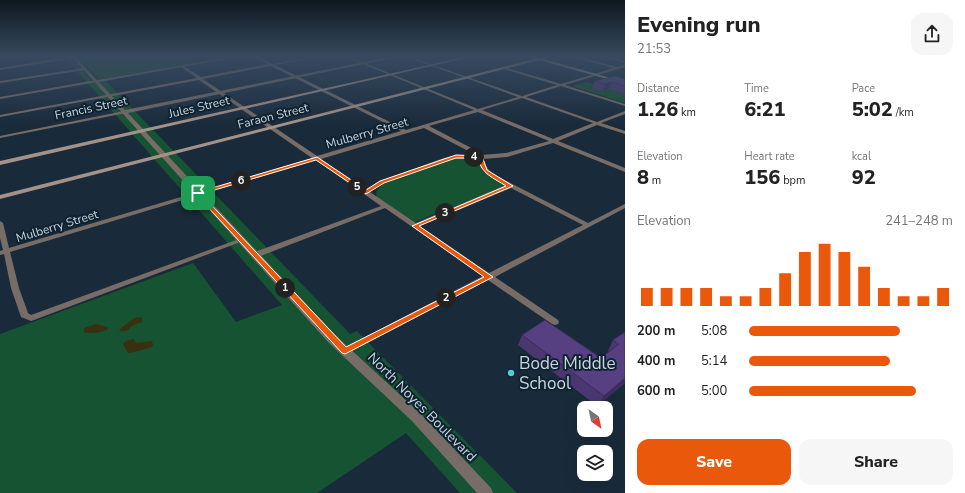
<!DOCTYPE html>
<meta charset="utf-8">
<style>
:root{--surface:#fff;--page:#f6f6f6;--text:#222;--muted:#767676;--accent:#ea580c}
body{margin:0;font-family:"Nunito Sans",sans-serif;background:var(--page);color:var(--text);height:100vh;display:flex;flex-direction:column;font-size:15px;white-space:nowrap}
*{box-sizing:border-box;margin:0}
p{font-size:13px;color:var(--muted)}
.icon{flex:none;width:22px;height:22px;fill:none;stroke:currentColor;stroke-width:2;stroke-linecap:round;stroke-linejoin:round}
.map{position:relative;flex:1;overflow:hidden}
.details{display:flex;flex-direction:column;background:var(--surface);width:340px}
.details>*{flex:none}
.needle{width:26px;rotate:147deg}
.tools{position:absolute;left:577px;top:401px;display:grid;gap:8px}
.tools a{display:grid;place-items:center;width:36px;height:36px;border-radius:8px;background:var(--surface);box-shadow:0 4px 16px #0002;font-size:20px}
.pin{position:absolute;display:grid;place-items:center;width:34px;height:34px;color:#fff;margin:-17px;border-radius:8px;box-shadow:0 2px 6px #0006}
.km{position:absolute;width:20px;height:20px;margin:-10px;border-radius:50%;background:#222;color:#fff;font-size:11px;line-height:20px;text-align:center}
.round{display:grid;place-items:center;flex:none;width:42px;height:42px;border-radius:12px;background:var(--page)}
.headline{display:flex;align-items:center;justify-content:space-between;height:68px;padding:0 12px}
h1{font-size:22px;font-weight:800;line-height:30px}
.figures{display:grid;grid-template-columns:repeat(3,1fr);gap:6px;height:68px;padding:4px 12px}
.figures div{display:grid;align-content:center}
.figures b{font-size:20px;font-weight:800}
.figures small{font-size:11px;font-weight:400}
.figures p{font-size:11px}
.chart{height:112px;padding:8px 12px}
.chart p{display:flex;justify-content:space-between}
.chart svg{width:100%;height:72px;margin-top:4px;stroke:var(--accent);stroke-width:6}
.action{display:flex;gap:8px;margin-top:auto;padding:8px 12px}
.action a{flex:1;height:46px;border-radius:12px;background:var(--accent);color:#fff;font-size:16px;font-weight:800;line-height:46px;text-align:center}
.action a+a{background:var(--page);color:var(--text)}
ul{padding:0 12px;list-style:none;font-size:13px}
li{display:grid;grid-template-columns:64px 48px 1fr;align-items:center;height:30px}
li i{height:10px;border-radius:5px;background:var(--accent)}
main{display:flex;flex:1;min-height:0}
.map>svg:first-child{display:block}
.green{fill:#165332}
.sand{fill:#393010}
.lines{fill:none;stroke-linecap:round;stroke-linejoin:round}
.minor{fill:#786c67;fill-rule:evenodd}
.tertiary{fill:#786c67;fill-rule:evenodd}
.secondary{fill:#a49289;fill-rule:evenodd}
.wall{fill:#4a3770}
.shaded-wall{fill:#3c2d5b}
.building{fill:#564082;stroke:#3c2d5b}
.route{fill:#ea580c;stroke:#fff;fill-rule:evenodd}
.poi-dot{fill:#51ccd4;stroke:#0f2230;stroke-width:1.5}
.labels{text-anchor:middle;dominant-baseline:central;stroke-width:4;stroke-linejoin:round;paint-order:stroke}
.far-street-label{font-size:12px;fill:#cad6e0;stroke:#0f2230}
.street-label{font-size:14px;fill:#cad6e0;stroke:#0f2230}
.near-poi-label{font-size:17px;fill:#cad6e0;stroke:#0f2230;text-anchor:start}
</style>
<main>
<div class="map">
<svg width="625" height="493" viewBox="0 0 625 493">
<rect width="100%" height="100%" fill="#192b3b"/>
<!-- green -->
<path class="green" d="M64 56H69L93 82 105 80 350 334 357 331 517 493H460L406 433 317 493H0V334L193 263 236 322 282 305Z
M76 56H187L197 63 99 79Z
M587 82 599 86 603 91 608 89 625 94V103L572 86Z
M472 158 479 161 484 172 504 184 503 187 415 222 377 197 376 193 378 189 383 184 454 159Z"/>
<!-- sand -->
<path class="sand" d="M136 317 142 318V322L132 326 127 331H119L121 328Z
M96 324 108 327V329C103 333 90 334 84 332V328Z
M134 339 136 343 152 341 153 346C151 348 131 353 128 353L123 344 126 341Z"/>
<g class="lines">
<!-- minor -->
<path class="minor" d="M74 56 75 58 0 70V68Z
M253 56H256L272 64 320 56 319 57 275 65 406 130 474 110 344 56H347L478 109 518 97 404 56H407L522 96 557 85 504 69V67L561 84 614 68 571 57V56H575L618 67 625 65V67L565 85 625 104V106L561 86 526 97 597 122 625 111V114L601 123 625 131V134L597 125 558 141 625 168V172L553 143 507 157 483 159 488 169 493 174 588 223 625 204V208L495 277 558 320 559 322 558 324 555 325 552 324 488 280 348 353 345 354 342 353 340 351 342 349 483 276 385 208 258 257H252L251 255 252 253 381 206 316 160 10 252 19 288 28 313 31 315 239 239H243L244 240 243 241 34 320 31 321 21 317 11 288 4 254 0 255V251L3 250 0 238V221L3 223 9 248 312 158 199 80 0 117V115L197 78 181 67 182 65 201 77 268 64ZM271 66 401 131 317 156 203 79ZM522 98 593 123 553 139 482 110ZM478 112 549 141 506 153 481 155 479 152 429 126ZM424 128 476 155H456L444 158 380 181 366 189 321 159ZM456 159H478L486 174 506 185 416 223 370 192 384 183 447 160ZM511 188 583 225 489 273 420 226Z
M598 56H603L625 61V63Z
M84 68 85 70 0 83V81Z
M96 80 98 81 97 82 0 99V97Z
M124 111 126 112V113L0 138V136Z"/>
<!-- tertiary -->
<path class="tertiary" d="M71 56H75L97 80 236 56H243L99 82 125 110 394 56H400L398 57 128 113 336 336 420 413 491 488 493 493H477L412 421 328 342Z"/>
<!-- secondary -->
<path class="secondary" d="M469 56H475L0 165V161Z
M527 56H532L540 58 553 56 544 59 625 82V84L539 60 0 199V195L535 59Z"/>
</g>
<!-- wall -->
<path class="wall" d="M625 79V94L608 89 603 91 592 88 595 81Z
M625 332V383L597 406 518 345 522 335 601 358 609 352 608 351 613 340Z"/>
<!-- shaded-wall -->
<path class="shaded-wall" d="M611 82 608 89 603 91 605 84Z
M625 378V383L597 406 604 396Z"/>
<!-- building -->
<path class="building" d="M615 76 625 79V86L611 82 605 84 595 81Z
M545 320 601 358 619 344 613 340 625 332V378L604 396 522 335Z"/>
<!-- sky -->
<linearGradient id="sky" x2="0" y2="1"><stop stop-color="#0e1820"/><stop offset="0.45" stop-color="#384a60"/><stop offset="1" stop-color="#384a60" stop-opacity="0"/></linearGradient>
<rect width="625" height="125" fill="url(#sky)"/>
<!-- route -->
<path class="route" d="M456 155 482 156 487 170 513 186 419 226 493 277 345 354 342 353 195 193 317 157 366 190 380 181ZM456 158H478C481 174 494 178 506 186L412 226 484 277 346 347 201 194 316 160 366 194 384 183Z"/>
<!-- markers -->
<circle class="poi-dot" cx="511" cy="373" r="4"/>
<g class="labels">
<!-- far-street labels -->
<g class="far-street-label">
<text transform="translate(199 107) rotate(-13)">Jules Street</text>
<text transform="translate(91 108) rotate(-12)">Francis Street</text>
<text transform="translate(273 116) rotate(-14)">Faraon Street</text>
<text transform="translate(367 133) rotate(-16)">Mulberry Street</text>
<text transform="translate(57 226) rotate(-17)">Mulberry Street</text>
</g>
<!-- street labels -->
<g class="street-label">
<text transform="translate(422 407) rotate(45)">North Noyes Boulevard</text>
</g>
<!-- near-poi labels -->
<g class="near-poi-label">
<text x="519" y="363">Bode Middle<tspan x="519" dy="20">School</tspan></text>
</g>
</g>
</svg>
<div class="tools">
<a><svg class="needle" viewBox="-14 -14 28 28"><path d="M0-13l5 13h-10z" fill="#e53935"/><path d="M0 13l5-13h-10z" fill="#767676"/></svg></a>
<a><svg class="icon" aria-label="layers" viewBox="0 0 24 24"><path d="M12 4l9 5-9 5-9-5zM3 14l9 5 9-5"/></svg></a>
</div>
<div class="pin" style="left:198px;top:193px;background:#1e9e55"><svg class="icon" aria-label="arrive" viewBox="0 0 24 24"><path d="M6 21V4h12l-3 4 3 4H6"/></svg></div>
<b class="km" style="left:285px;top:288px">1</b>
<b class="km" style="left:446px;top:298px">2</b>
<b class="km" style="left:445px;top:213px">3</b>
<b class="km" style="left:474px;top:157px">4</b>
<b class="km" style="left:357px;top:187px">5</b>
<b class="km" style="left:241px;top:181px">6</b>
</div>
<section class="details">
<div class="headline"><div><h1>Evening run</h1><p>21:53</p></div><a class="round"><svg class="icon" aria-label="share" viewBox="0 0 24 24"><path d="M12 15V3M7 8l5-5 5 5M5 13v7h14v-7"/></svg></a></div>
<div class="figures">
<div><p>Distance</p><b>1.26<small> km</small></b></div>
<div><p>Time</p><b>6:21</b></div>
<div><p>Pace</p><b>5:02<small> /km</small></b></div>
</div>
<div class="figures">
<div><p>Elevation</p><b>8<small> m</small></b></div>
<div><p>Heart rate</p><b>156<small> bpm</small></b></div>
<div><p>kcal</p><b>92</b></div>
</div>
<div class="chart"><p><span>Elevation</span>241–248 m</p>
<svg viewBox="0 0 160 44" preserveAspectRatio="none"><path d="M5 44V33M15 44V33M25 44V33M35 44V33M45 44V38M55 44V38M65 44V33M75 44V24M85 44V11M95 44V6M105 44V11M115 44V20M125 44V33M135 44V38M145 44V38M155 44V33"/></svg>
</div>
<ul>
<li><b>200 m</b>5:08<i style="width:74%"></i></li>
<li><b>400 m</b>5:14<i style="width:69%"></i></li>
<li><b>600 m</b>5:00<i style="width:82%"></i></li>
</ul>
<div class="action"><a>Save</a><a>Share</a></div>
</section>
</main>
